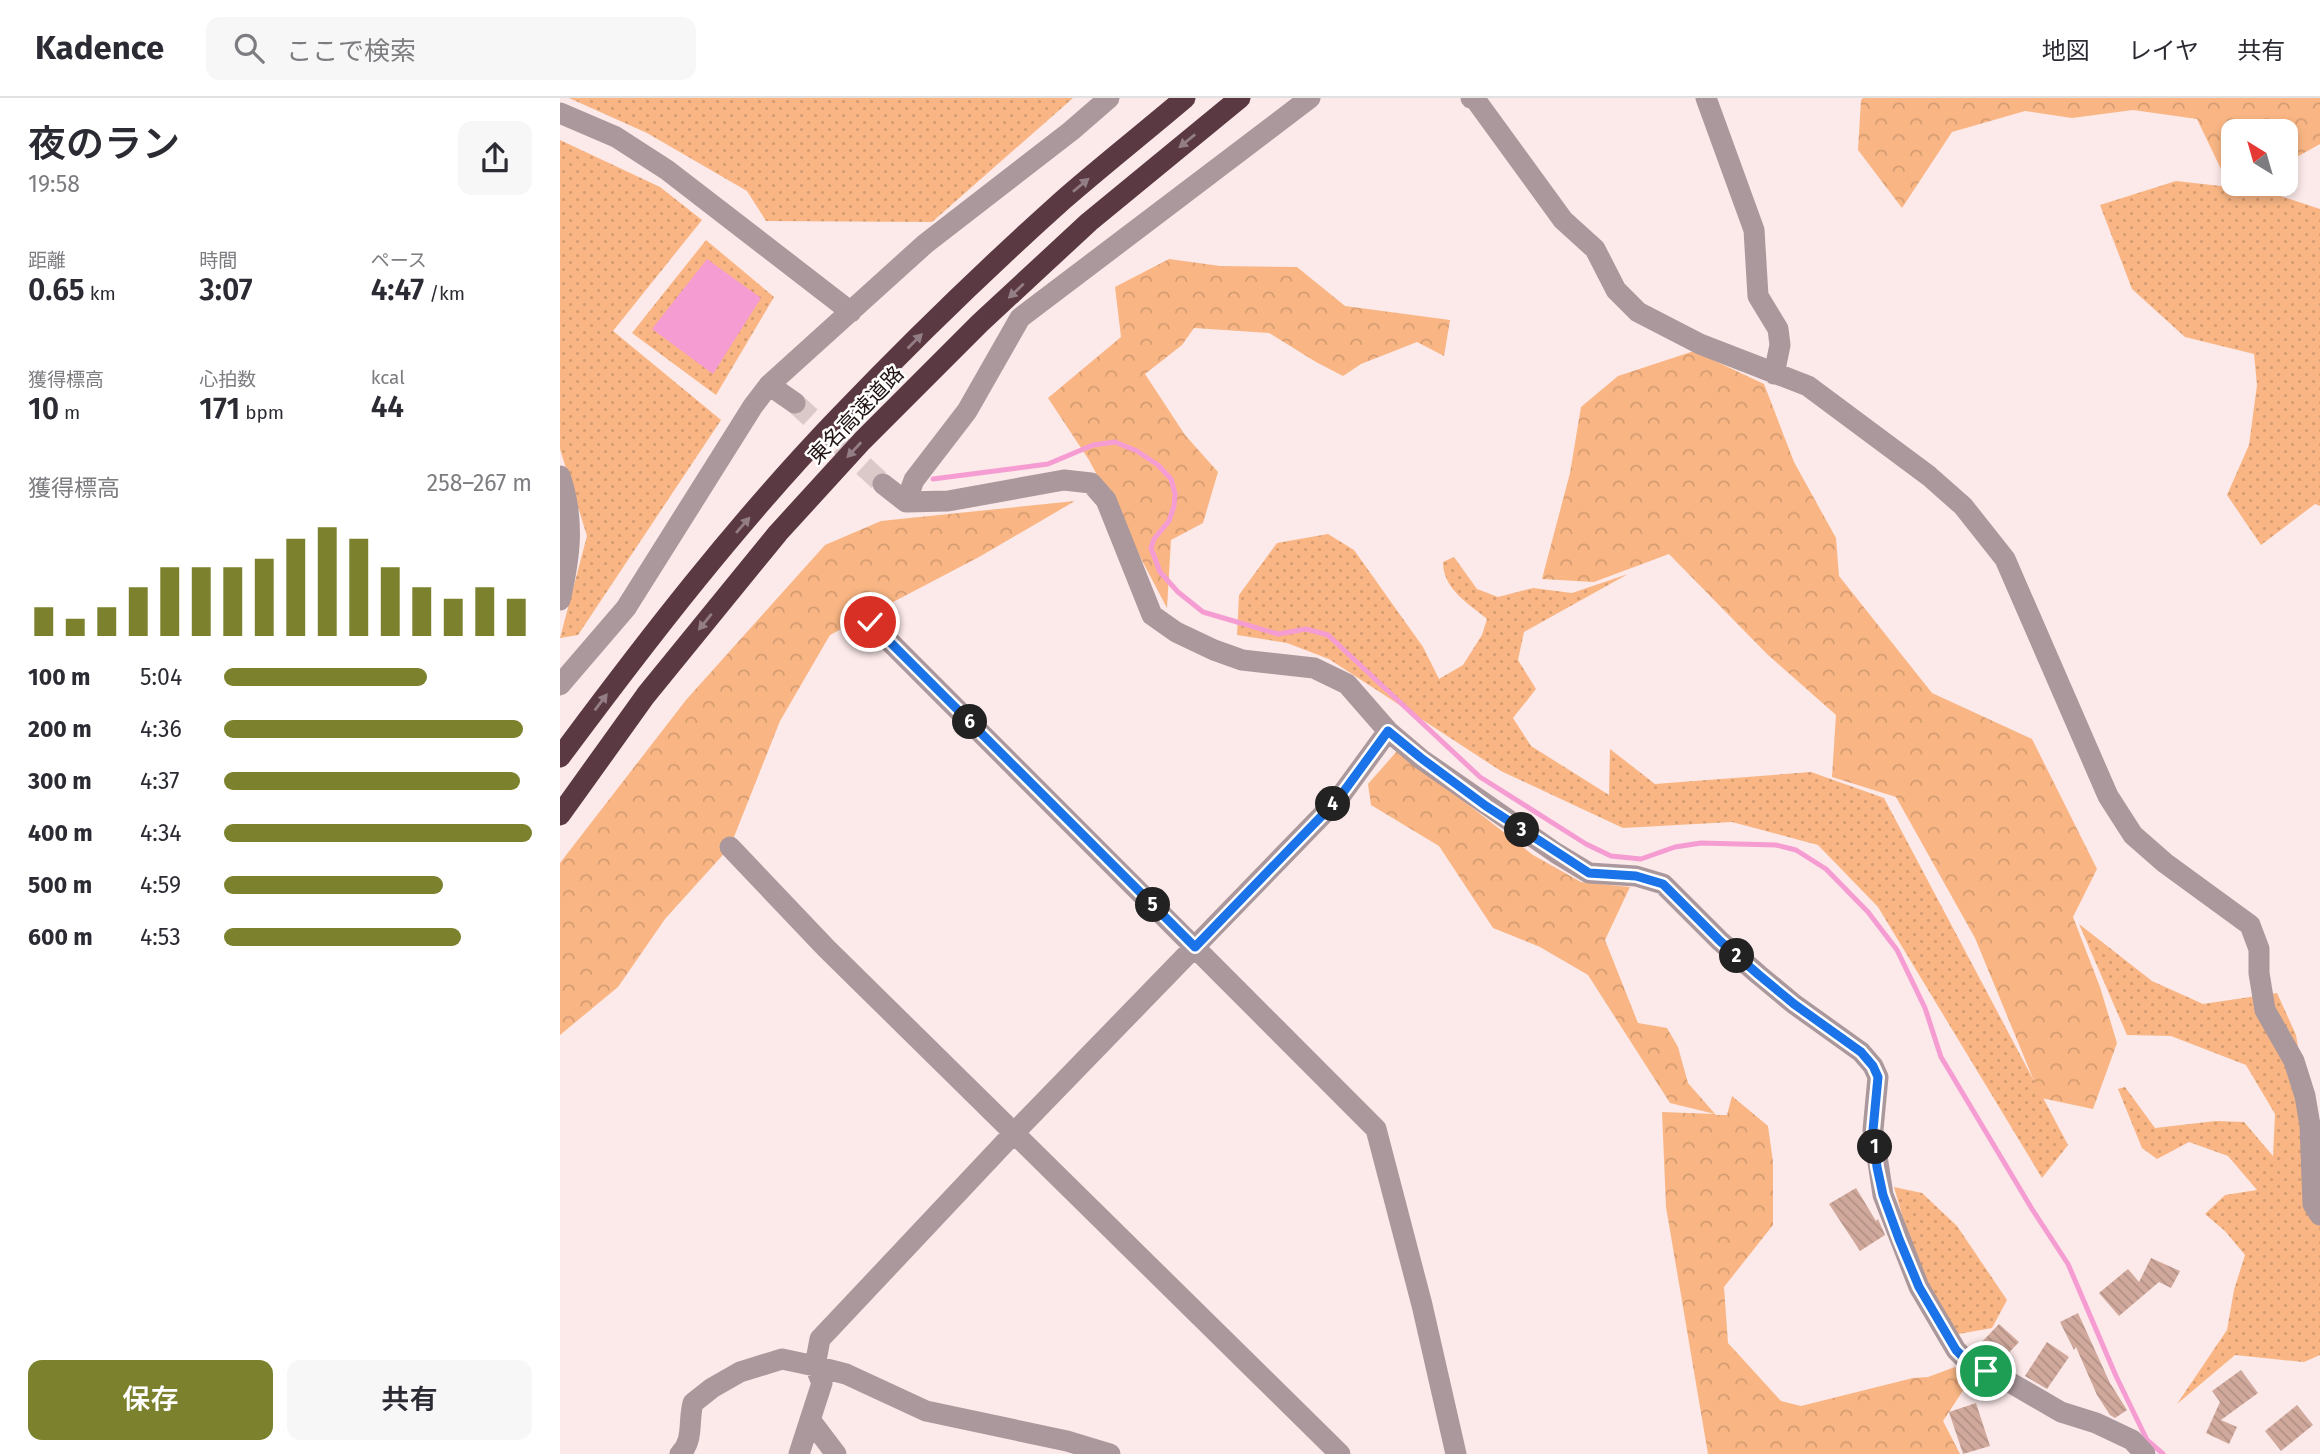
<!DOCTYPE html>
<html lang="ja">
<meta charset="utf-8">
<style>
:root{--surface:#fff;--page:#f7f7f7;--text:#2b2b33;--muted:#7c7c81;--line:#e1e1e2;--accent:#7b812c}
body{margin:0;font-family:"Fira Sans","Noto Sans JP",sans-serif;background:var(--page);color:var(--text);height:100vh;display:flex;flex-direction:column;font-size:26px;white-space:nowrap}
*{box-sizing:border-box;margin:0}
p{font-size:23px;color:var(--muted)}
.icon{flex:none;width:38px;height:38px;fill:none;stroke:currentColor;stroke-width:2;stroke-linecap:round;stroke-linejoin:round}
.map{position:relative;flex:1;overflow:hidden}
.panel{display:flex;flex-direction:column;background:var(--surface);width:560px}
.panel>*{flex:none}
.needle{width:46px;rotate:323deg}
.buttons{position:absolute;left:1661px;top:21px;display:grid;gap:14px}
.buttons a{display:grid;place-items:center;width:77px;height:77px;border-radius:14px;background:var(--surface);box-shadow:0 4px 10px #0003;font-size:35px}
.pin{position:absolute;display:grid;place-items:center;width:60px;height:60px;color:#fff;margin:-30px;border:4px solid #fff;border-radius:50%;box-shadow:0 2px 7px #0007}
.km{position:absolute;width:35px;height:35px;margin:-18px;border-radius:50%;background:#222;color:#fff;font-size:19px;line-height:35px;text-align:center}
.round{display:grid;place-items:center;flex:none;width:74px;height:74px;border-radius:14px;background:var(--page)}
.head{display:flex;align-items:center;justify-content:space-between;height:119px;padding:0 28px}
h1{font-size:38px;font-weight:600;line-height:52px}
.metrics{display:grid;grid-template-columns:repeat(3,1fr);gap:10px;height:119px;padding:7px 28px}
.metrics div{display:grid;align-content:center}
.metrics b{font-size:30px;font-weight:600}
.metrics small{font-size:19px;font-weight:400}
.metrics p{font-size:19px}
.chart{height:196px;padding:14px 28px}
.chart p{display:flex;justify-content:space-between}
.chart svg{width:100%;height:126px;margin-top:7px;stroke:var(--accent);stroke-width:6}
.action{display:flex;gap:14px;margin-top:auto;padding:14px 28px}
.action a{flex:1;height:80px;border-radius:14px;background:var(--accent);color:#fff;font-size:28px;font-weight:600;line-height:80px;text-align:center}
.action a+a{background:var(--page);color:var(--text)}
ul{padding:0 28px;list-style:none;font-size:23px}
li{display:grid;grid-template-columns:112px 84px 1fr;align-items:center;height:52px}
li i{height:18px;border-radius:9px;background:var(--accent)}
header{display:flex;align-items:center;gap:42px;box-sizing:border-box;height:98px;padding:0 35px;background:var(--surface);border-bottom:2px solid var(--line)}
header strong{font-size:33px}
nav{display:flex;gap:38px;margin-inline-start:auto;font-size:24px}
.search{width:490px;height:63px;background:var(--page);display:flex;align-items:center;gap:18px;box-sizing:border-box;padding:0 24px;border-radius:14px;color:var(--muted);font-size:26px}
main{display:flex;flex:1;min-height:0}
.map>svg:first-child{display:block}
.green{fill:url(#green-dots)}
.forest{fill:url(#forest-crowns)}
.water{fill:#f59cd2}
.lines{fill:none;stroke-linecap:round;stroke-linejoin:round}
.stream{stroke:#f59cd2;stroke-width:5}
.building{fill:url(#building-back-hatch)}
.minor-tunnel{stroke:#dbc9c9;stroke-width:21;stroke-dasharray:21 10;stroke-linecap:butt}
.minor{stroke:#aa989c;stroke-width:21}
.highway{stroke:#5b3943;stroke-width:21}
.oneway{fill:#947e85}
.route-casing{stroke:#fff;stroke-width:14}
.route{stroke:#1a73e8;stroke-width:9}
.labels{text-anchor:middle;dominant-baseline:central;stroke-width:5;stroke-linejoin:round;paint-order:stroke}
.street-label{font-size:21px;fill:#201211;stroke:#fff}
</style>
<header>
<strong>Kadence</strong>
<div class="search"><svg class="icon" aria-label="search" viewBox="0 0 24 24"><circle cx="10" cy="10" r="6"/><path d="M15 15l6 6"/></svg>ここで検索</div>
<nav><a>地図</a><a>レイヤ</a><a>共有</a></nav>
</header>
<main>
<section class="panel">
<div class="head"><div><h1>夜のラン</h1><p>19:58</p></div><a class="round"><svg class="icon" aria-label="share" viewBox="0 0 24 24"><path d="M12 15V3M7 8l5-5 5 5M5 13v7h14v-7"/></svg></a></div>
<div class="metrics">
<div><p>距離</p><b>0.65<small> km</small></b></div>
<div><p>時間</p><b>3:07</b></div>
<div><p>ペース</p><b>4:47<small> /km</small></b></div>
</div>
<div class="metrics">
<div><p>獲得標高</p><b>10<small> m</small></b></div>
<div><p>心拍数</p><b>171<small> bpm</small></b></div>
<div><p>kcal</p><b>44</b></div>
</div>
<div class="chart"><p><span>獲得標高</span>258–267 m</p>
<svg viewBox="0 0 160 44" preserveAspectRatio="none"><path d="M5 44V34M15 44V38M25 44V34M35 44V27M45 44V20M55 44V20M65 44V20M75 44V17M85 44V10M95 44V6M105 44V10M115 44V20M125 44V27M135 44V31M145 44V27M155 44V31"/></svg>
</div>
<ul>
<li><b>100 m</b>5:04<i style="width:66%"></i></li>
<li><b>200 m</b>4:36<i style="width:97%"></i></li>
<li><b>300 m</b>4:37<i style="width:96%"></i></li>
<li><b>400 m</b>4:34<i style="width:100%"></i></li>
<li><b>500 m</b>4:59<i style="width:71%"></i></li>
<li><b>600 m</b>4:53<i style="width:77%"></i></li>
</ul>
<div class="action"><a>保存</a><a>共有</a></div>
</section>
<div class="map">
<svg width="1760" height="1356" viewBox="0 0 1760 1356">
<defs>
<pattern id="green-dots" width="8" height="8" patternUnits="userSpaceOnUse" patternTransform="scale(1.75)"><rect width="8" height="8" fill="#f9b684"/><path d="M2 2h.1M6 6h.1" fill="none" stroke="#d59b71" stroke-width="1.8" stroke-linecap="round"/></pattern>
<pattern id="forest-crowns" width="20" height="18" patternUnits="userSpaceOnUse" patternTransform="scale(1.75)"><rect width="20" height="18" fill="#f9b684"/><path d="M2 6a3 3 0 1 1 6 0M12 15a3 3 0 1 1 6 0" fill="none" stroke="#d59b71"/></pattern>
<pattern id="building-back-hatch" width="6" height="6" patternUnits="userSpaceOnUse" patternTransform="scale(1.75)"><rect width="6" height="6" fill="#d0a99c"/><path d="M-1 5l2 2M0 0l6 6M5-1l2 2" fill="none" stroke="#b29085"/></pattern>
</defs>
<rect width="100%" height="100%" fill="#fce9e9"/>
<!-- green -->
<path class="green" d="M9 0H513L372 124 206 123 187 93 87 35Z
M0 42 100 89 142 122 53 233 161 322 18 537 0 540 27 438 0 351Z
M1616 83 1705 93 1760 111V408L1755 406 1701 447 1667 397 1689 347 1697 287 1694 256 1625 239 1572 191 1540 107Z
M146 142 214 199 156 297 72 235Z
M768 436 794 452 863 549 879 581 903 567 922 537 927 521C908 505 883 491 883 464L894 459 917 491 938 499 973 490 1012 495 1068 476 964 534 958 562 976 591 953 620 971 648 1049 697 1050 651 1095 686 1251 674 1324 700 1508 1047 1482 1080 1318 809 1258 747 1172 724 1063 730 941 673 769 561 727 545 677 537 679 497 717 445Z
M1519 826 1592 883 1643 906 1717 895 1736 937 1760 1079V1257L1744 1264 1675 1257 1617 1306 1667 1232 1674 1192 1685 1157 1665 1133 1645 1116 1665 1097 1697 1092 1668 1058 1629 1044 1597 1061 1582 1050 1558 991 1565 989 1595 1030 1656 1023 1684 1024 1713 1058 1715 1016 1686 967 1611 938 1567 937Z
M1334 1089 1362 1095 1397 1128 1447 1202 1432 1230 1393 1237 1362 1185Z"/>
<!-- forest -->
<path class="forest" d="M1303 0H1760V46L1726 65V33H1673V86H1680L1670 90 1637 21 1573 12 1512 20 1465 13 1392 34 1342 110 1298 52 1301 2Z
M609 161 660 168 737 169 785 208 890 222 884 258 857 244 801 266 783 278 756 264 709 235 634 230 622 247 585 276 625 337 658 374 643 425 611 442 607 510 529 362 488 300 561 239 555 189Z
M1134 253 1204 286 1234 364 1276 440 1279 478 1372 595 1472 641 1537 771 1513 819 1540 889 1557 945 1533 1011 1481 1000 1415 840 1336 699 1272 679 1276 617 1207 556 1109 456 1034 484 982 481 1010 375 1021 309 1058 278Z
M515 403 419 459 270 537 220 623 170 749 105 821 58 889 0 937V765L126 602 265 447 321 423Z
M838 652 973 757 1021 784 1070 789 1045 842 1078 925 1107 930 1118 949 1128 985 1156 1017H1167L1172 998 1208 1028 1213 1064V1127L1164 1189 1168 1245 1221 1303 1241 1308 1353 1280 1368 1279 1395 1269 1406 1288 1383 1323 1400 1356H1148L1106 1109 1102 1014 1155 1016 1110 1005 1028 877 980 849 933 830 879 748 811 707 808 686Z"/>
<!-- water -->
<path class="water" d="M147 161 201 200 153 276 92 231Z"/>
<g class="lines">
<!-- stream -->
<path class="stream" d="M373 381 488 366 533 347 555 344 577 353 598 367 611 381 615 396 614 408 609 423 594 441 591 450 600 474 618 494 643 514 718 536 746 531 768 537 920 679 1026 746 1051 758 1081 761 1115 749 1141 745 1216 747 1236 752 1266 771 1308 814 1337 852 1365 910 1381 959 1472 1111 1508 1166 1556 1278 1587 1342 1603 1356"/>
</g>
<!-- building -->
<path class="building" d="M1296 1090 1316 1123 1318 1121 1325 1137 1300 1153 1269 1106Z
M1591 1160 1620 1173 1611 1190 1599 1184 1559 1218 1539 1195 1568 1171 1579 1184Z
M1518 1215 1550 1285 1567 1312 1555 1320 1550 1317 1537 1297 1516 1249 1514 1252 1500 1224Z
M1439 1226 1459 1244 1439 1265 1419 1247Z
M1487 1244 1509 1259 1487 1291 1465 1278Z
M1681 1272 1698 1295 1661 1322 1677 1329 1669 1346 1646 1335 1660 1304 1652 1293Z
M1416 1305 1430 1348 1403 1356 1389 1314Z
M1737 1307 1753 1327 1721 1353 1705 1333Z"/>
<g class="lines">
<!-- minor-tunnel -->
<path class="minor-tunnel" d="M235 305 323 386"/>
<!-- minor -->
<path class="minor" d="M911 0 915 1 1003 122 1035 151 1056 192 1078 214 1140 246 1248 288 1369 378 1403 408 1445 461 1548 698 1573 737 1605 765 1690 827 1699 851V875L1705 912 1734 963 1745 998 1750 1027 1753 1106 1760 1117
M1146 0 1194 132 1198 198 1218 231 1220 247 1214 276
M0 15 56 39 107 72 291 214
M209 287 235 305
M0 378C15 422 10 459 0 502
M323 386 346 404 388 403 504 382 531 385 546 402 592 517 616 534 654 552 682 562 754 570 787 586 828 633 861 661 996 755 1029 775 1076 778 1103 786 1160 843 1199 877 1234 906 1301 954 1313 968 1318 979 1313 1032 1323 1097 1359 1189 1396 1252 1409 1265 1451 1285 1501 1314 1536 1325 1572 1342 1585 1356
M346 404 354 382 407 313 460 220 750 0
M310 524 816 1031 862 1207 896 1356
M0 587 66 510 193 308 209 287 365 146 511 33 549 0
M170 749 266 850 780 1356
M251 1323 276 1356
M120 1356C134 1343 128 1323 133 1305L152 1290 180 1274 222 1261 255 1268 262 1285 239 1356
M550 1356 507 1343 366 1313 286 1276 255 1268 260 1241 454 1035 779 700 828 633"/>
<!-- highway -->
<path class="highway" d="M0 659C87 542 177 425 279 319 351 244 426 171 503 102 543 67 585 34 625 0
M0 717 86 597 218 435 302 343 420 225 529 124 680 0"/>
</g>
<!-- one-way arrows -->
<defs><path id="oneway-solid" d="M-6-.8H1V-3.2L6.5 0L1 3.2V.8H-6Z" transform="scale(1.75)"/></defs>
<g class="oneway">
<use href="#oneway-solid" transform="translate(627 43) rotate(141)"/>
<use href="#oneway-solid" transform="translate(521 87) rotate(-40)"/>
<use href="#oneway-solid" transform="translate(456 193) rotate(137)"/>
<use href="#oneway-solid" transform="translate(355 243) rotate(-45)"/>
<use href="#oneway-solid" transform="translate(294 352) rotate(133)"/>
<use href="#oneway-solid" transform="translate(183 427) rotate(-49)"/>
<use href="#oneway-solid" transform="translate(145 524) rotate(129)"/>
<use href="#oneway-solid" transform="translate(41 604) rotate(-53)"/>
</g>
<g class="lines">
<defs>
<path id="route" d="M310 524 635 849 779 700 828 633 861 660 926 708 1029 775 1076 778 1103 786 1160 843 1199 877 1234 906 1301 954 1313 968 1318 979 1313 1032 1317 1069 1323 1097 1339 1141 1359 1189 1396 1252 1409 1265 1426 1273"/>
</defs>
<!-- route casing -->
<use href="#route" class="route-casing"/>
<!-- route -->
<use href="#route" class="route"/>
</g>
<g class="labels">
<!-- street labels -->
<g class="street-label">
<text transform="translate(296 317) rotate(-46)">東名高速道路</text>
</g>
</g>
</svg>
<div class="buttons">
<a><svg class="needle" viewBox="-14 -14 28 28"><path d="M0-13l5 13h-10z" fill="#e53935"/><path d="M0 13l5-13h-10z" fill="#7c7c81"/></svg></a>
</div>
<div class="pin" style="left:1426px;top:1273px;background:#1e9e55"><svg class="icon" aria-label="arrive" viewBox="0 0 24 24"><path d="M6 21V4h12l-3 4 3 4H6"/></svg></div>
<div class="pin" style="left:310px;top:524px;background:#d93025"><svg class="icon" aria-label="check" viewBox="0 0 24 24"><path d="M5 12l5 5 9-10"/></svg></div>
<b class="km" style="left:1315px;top:1049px">1</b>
<b class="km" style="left:1177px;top:858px">2</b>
<b class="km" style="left:962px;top:732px">3</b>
<b class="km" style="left:773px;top:706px">4</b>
<b class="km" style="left:593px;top:807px">5</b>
<b class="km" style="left:410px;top:624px">6</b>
</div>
</main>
